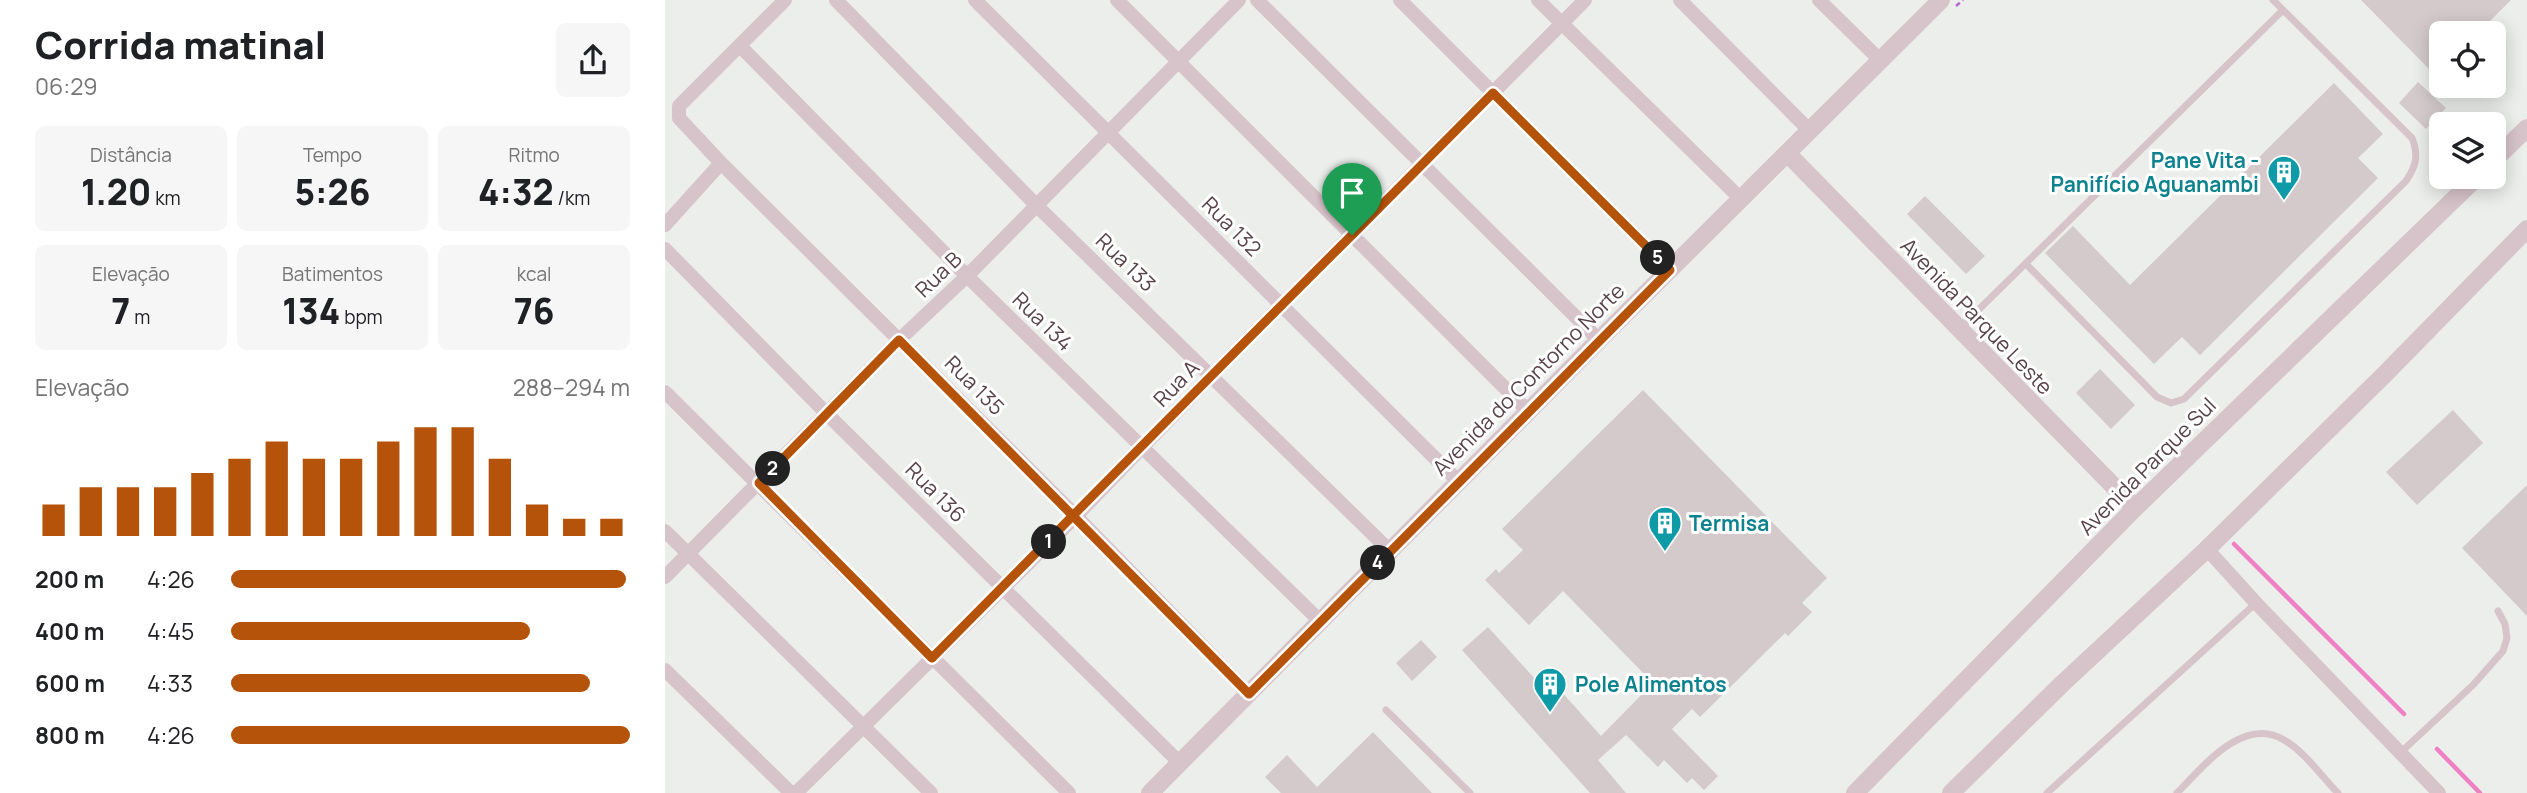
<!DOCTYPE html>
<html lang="pt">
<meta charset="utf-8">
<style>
:root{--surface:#fff;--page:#f6f6f6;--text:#202124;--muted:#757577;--accent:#b45309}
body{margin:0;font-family:Manrope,sans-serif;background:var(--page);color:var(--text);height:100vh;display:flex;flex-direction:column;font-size:26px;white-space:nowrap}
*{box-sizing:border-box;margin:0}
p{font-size:23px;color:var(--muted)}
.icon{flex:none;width:38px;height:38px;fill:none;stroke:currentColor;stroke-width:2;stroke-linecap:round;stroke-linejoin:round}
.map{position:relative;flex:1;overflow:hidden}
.sheet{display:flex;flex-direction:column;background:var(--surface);width:665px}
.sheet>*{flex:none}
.controls{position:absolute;left:1764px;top:21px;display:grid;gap:14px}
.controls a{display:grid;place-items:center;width:77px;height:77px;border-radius:10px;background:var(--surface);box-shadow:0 4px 18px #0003;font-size:35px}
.pin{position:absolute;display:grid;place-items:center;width:60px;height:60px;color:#fff;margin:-72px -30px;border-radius:50% 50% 50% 0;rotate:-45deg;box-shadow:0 0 7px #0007}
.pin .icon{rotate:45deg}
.km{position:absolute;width:35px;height:35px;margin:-18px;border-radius:50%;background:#222;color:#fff;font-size:19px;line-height:35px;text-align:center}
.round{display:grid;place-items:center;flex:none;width:74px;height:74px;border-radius:10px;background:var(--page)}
.summary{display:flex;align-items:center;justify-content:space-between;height:119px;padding:0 35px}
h1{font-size:38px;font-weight:800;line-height:52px}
.metrics{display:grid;grid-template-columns:repeat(3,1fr);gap:10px;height:119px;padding:7px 35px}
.metrics div{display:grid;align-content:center;border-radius:10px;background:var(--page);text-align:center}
.metrics b{font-size:35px;font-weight:800}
.metrics small{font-size:19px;font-weight:400}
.metrics p{font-size:19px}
.chart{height:196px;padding:14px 35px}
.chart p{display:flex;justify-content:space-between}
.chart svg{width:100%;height:126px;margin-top:7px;stroke:var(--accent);stroke-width:6}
ul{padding:0 35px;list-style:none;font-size:23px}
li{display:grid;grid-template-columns:112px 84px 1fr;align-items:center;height:52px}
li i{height:18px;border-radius:9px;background:var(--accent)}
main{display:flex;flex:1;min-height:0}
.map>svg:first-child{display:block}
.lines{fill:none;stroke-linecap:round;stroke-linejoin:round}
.stream{stroke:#ef80c3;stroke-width:4.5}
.building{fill:#d4cacc}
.path{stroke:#b06dcf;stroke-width:2.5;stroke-dasharray:5 3.5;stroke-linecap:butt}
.service{stroke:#d7c3ca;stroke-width:7}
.minor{stroke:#d7c3ca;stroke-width:14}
.tertiary{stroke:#d7c3ca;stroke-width:18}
.route-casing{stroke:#fff;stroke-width:14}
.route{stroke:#b45309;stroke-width:9}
.labels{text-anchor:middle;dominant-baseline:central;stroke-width:6;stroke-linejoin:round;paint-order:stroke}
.culture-label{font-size:21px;font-weight:bold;fill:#0d838f;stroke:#fff;text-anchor:start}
.street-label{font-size:21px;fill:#59434b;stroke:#fff}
</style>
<main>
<section class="sheet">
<div class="summary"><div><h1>Corrida matinal</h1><p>06:29</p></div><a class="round"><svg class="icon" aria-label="share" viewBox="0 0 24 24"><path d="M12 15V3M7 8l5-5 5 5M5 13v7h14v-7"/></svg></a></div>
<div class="metrics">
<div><p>Distância</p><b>1.20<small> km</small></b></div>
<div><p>Tempo</p><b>5:26</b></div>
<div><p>Ritmo</p><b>4:32<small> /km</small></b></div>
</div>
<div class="metrics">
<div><p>Elevação</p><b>7<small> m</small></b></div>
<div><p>Batimentos</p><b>134<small> bpm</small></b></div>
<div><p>kcal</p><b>76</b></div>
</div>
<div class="chart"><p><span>Elevação</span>288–294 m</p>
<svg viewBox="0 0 160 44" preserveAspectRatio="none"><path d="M5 44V33M15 44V27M25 44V27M35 44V27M45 44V22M55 44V17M65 44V11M75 44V17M85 44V17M95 44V11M105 44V6M115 44V6M125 44V17M135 44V33M145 44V38M155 44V38"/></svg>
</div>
<ul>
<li><b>200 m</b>4:26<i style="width:99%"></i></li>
<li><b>400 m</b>4:45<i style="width:75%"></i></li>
<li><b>600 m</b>4:33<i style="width:90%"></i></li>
<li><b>800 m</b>4:26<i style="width:100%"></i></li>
</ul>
</section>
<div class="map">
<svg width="1862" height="793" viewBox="0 0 1862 793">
<rect width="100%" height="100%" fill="#ebeeeb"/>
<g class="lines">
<!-- stream -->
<path class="stream" d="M1569 544 1739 714
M1772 749 1815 793"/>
</g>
<!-- building -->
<path class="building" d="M1696 0H1846L1813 33H1776V69L1770 75Z
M1753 82 1781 108 1761 129 1734 103Z
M1669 83 1718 134 1693 158 1713 178 1535 355 1517 337 1489 364 1380 253 1408 226 1465 285Z
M1260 196 1320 256 1301 274 1242 214Z
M1435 369 1470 405 1446 429 1411 393Z
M978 390 1162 578 1137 603 1147 612 1123 636 1120 633 1035 717 1027 709 1007 729 1053 776 1039 790 1027 778 1022 783 999 760 993 767 961 735 933 760 961 793H925L797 650 823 627 871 680 879 672 936 736 988 683 898 591 864 625 820 580 831 569 834 573 858 550 837 529Z
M1788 410 1818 443 1752 505 1721 472Z
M1862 485V616L1797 548Z
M756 640 772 657 747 681 731 663Z
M708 732 767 793H616L600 777 622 755 652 787Z"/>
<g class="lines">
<!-- path -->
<path class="path" d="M1291 6 1298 0"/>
<!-- service -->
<path class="service" d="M1361 264 1492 397 1506 403 1519 399 1741 181C1751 166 1754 156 1747 138L1608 0
M1294 329 1618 10
M721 710 805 793
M1735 753 1808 685 1838 651 1842 638 1840 624 1833 611
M1382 793 1591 603
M1512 793C1537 768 1578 715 1619 740 1640 752 1656 776 1673 793"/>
<!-- minor -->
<path class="minor" d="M120 0 14 106V118L56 163 411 516 584 694
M171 0 372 206 725 551
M310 0 794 482
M452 0 864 412
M592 0 934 340
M735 0 1005 270
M873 0 1076 199
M1015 0 1145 131
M1154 0 1215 60
M75 46 302 276 656 622
M0 225 56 163
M0 249 162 414 514 762
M0 392 404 793
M0 531 266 793
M1542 549 1591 603 1774 793
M0 577 234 340 302 276 574 0
M0 670 126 793
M131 793 411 516 547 375 920 0"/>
<!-- tertiary -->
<path class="tertiary" d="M1123 154 1470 508
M1829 160 1862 128
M485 793 934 340 1276 0
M1190 793 1470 508 1812 177
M1286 793 1398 683 1542 549 1720 374 1862 229"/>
</g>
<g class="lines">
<defs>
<path id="route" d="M687 235C546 375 407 517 267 658L94 483 234 340 584 694 1005 270 828 93 687 235"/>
</defs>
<!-- route casing -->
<use href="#route" class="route-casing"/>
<!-- route -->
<use href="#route" class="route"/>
</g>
<!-- icons -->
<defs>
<symbol id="building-pin" viewBox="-11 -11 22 30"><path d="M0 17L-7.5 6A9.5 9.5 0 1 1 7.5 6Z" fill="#0f9aa8" stroke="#fff"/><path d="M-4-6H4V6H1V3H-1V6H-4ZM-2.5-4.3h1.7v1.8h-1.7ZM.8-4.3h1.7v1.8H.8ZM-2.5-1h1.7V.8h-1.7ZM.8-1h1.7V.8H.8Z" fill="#fff"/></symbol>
</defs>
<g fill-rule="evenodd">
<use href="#building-pin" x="1600" y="153" width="38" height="52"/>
<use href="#building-pin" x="981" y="504" width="38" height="52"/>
<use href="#building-pin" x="866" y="665" width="38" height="52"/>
</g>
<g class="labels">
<!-- culture labels -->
<g class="culture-label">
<text x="1594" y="160" text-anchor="end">Pane Vita -<tspan x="1594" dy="24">Panifício Aguanambi</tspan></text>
<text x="1024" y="523">Termisa</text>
<text x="910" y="684">Pole Alimentos</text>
</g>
<!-- street labels -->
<g class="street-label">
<text transform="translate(567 226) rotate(45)">Rua 132</text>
<text transform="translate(461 262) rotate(44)">Rua 133</text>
<text transform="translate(273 274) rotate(-44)">Rua B</text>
<text transform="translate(1312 316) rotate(46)">Avenida Parque Leste</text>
<text transform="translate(378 321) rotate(44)">Rua 134</text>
<text transform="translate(863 379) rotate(-45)">Avenida do Contorno Norte</text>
<text transform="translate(511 383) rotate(-46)">Rua A</text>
<text transform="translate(310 385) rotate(45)">Rua 135</text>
<text transform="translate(1482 466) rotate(-45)">Avenida Parque Sul</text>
<text transform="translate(271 492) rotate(45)">Rua 136</text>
</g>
</g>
</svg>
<div class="controls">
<a><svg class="icon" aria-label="locate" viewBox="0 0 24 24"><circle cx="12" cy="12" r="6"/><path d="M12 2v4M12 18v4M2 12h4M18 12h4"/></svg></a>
<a><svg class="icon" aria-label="layers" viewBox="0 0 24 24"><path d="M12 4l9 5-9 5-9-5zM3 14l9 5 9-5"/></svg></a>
</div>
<div class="pin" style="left:687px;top:235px;background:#1e9e55"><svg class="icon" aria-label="arrive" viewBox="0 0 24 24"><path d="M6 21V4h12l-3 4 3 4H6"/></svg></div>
<b class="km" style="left:384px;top:542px">1</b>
<b class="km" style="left:108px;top:469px">2</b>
<b class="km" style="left:713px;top:563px">4</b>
<b class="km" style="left:993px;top:258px">5</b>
</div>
</main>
